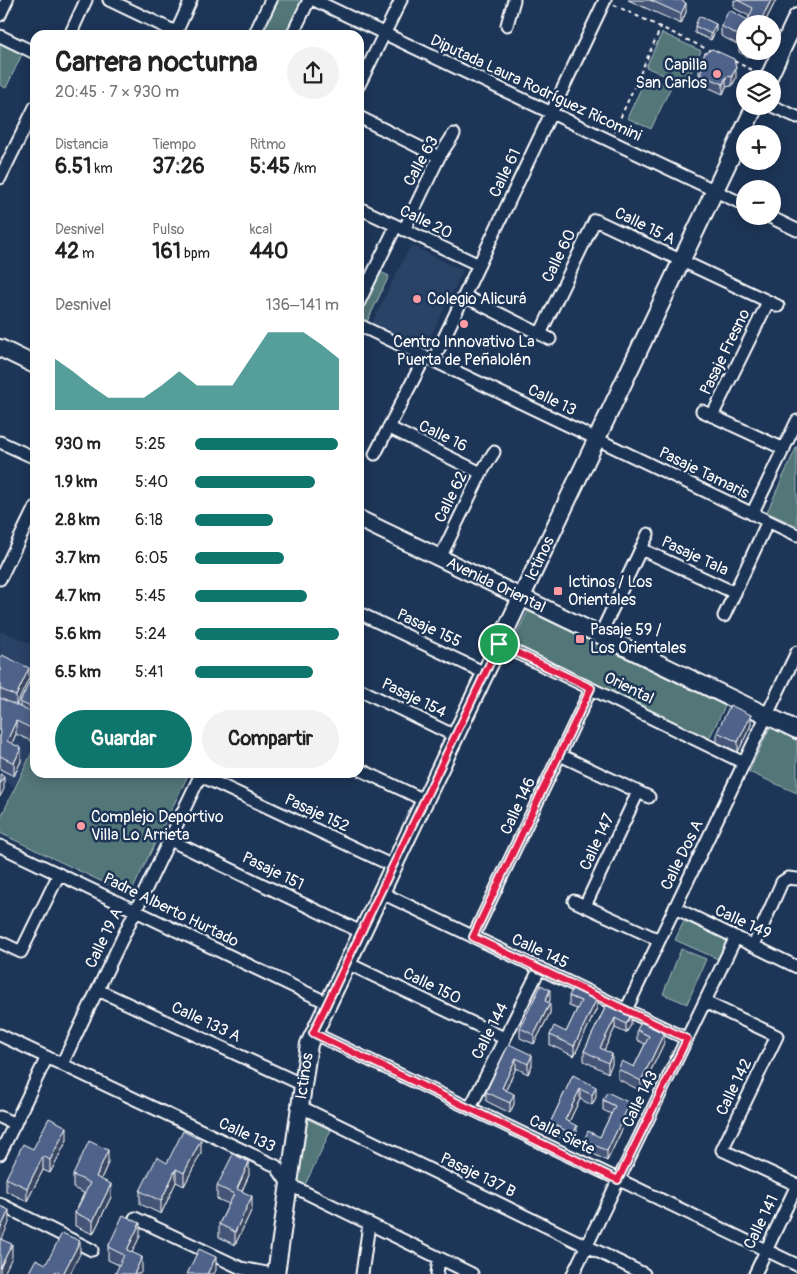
<!DOCTYPE html>
<html lang="es">
<meta charset="utf-8">
<style>
:root{--surface:#fff;--page:#f2f2f2;--text:#222;--muted:#767676;--accent:#0f766e}
body{margin:0;font-family:Pangolin,sans-serif;background:var(--page);color:var(--text);height:100vh;display:flex;flex-direction:column;font-size:19px;white-space:nowrap}
*{box-sizing:border-box;margin:0}
p{font-size:16px;color:var(--muted)}
.icon{flex:none;width:28px;height:28px;fill:none;stroke:currentColor;stroke-width:2;stroke-linecap:round;stroke-linejoin:round}
.map{position:relative;flex:1;overflow:hidden}
.sheet{position:absolute;left:30px;top:30px;width:334px;height:748px;display:flex;flex-direction:column;background:var(--surface);border-radius:15px;box-shadow:0 2px 12px #0003}
.sheet>*{flex:none}
.controls{position:absolute;left:736px;top:15px;display:grid;gap:10px}
.controls a{display:grid;place-items:center;width:45px;height:45px;border-radius:50%;background:var(--surface);box-shadow:0 2px 12px #0003;font-size:25px}
.pin{position:absolute;display:grid;place-items:center;width:42px;height:42px;color:#fff;margin:-21px;border:2px solid #fff;border-radius:50%;box-shadow:0 1px 5px #0007}
.round{display:grid;place-items:center;flex:none;width:52px;height:52px;border-radius:26px;background:var(--page)}
.head{display:flex;align-items:center;justify-content:space-between;height:85px;padding:0 25px}
h1{font-size:28px;font-weight:800;line-height:38px}
.figures{display:grid;grid-template-columns:repeat(3,1fr);gap:8px;height:85px;padding:5px 25px}
.figures div{display:grid;align-content:center}
.figures b{font-size:21px;font-weight:800}
.figures small{font-size:14px;font-weight:400}
.figures p{font-size:14px}
.chart{height:140px;padding:10px 25px}
.chart p{display:flex;justify-content:space-between}
.chart svg{width:100%;height:90px;margin-top:5px;fill:var(--accent);opacity:.7}
.primary-button{display:flex;gap:10px;margin-top:auto;padding:10px 25px}
.primary-button a{flex:1;height:58px;border-radius:30px;background:var(--accent);color:#fff;font-size:20px;font-weight:800;line-height:58px;text-align:center}
.primary-button a+a{background:var(--page);color:var(--text)}
ul{padding:0 25px;list-style:none;font-size:16px}
li{display:grid;grid-template-columns:80px 60px 1fr;align-items:center;height:38px}
li i{height:12px;border-radius:6px;background:var(--accent)}
.map>svg:first-child{display:block}
.built{fill:#2c4366}
.green{fill:#527678;stroke:#a8babc}
.lines{fill:none;stroke-linecap:round;stroke-linejoin:round}
.street-casing{stroke:#fff;stroke-width:15}
.secondary-casing{stroke:#fff;stroke-width:20}
.path{stroke:#fff;stroke-width:2;stroke-dasharray:4 4;stroke-linecap:butt}
.street{stroke:#1d3557;stroke-width:11}
.secondary{stroke:#1d3557;stroke-width:16}
.wall{fill:#455577;stroke:#fff}
.shaded-wall{fill:#384561;stroke:#fff}
.building{fill:#50638a;stroke:#fff}
.route-casing{stroke:#fff;stroke-width:10}
.route{stroke:#e11d48;stroke-width:6}
.poi-dot{fill:#ff9aa2;stroke:#1d3557;stroke-width:2}
.labels{text-anchor:middle;dominant-baseline:central;stroke-width:5;stroke-linejoin:round;paint-order:stroke}
.poi-label{font-size:16px;fill:#fff;stroke:#1d3557;text-anchor:start}
.street-label{font-size:16px;fill:#fff;stroke:#1d3557}
</style>
<div class="map">
<svg width="797" height="1274" viewBox="0 0 797 1274">
<rect width="100%" height="100%" fill="#1d3557"/>
<filter id="ink" filterUnits="userSpaceOnUse"><feTurbulence type="fractalNoise" baseFrequency=".02" numOctaves="2"/><feDisplacementMap in="SourceGraphic" scale="10" xChannelSelector="R" yChannelSelector="G"/><feConvolveMatrix kernelMatrix="1 2 1 2 8 2 1 2 1" color-interpolation-filters="sRGB"/></filter>
<g filter="url(#ink)">
<!-- built -->
<path class="built" d="M411 245 463 271 422 353 370 327Z
M0 632H4L35 646V744L14 786 0 779Z"/>
<!-- green -->
<path class="green" d="M276 0H304L287 35H259Z
M662 33 701 51 685 85 646 67Z
M0 41 23 52 6 88 0 85Z
M647 76 671 87 651 129 627 118Z
M378 271 389 276 366 324 359 320V310Z
M797 446V526L767 512Z
M528 611 725 706 708 741 511 645Z
M771 725 797 741V793L749 772Z
M35 746V772L189 773 130 895 0 833V819Z
M684 921 727 940 718 959 675 940Z
M681 949 706 959 687 1004 663 994Z
M301 1116 331 1130 305 1185 294 1180Z"/>
<g class="lines">
<defs>
<path id="street" d="M109 0 176 32
M314 0 745 205
M0 15 7 0
M507 25 514 0
M70 35 86 0
M175 35 191 0
M254 35 271 0
M292 35 309 0
M0 36 35 53
M359 85 401 0
M772 106 797 117
M359 117 439 157
M0 178 35 107
M359 208 479 265
M768 216 797 230
M404 230 439 157 454 134
M464 296 550 339
M359 302 396 226
M359 325 797 535
M540 334 595 220 778 306
M433 361 605 0
M702 411 784 449
M712 416 768 302
M390 428 481 473
M0 442 35 458
M375 454 425 357
M752 514 797 421
M641 549 735 593
M440 558 481 473 494 452
M0 579 35 507
M359 613 485 673
M724 616 768 521
M600 635 648 534
M499 644 744 763
M359 689 455 736
M560 755 649 797
M359 769 424 800
M201 776 393 866
M170 840 361 932
M0 846 328 1003
M380 892 687 1039
M574 901 659 940
M585 906 638 792
M675 908 797 967
M473 937 591 689
M0 942 21 952 59 874
M754 945 782 882 788 878 797 879
M347 963 504 1038
M98 990 301 1084
M705 1002 777 1036 722 1150 797 1185 755 1274
M626 1010 797 652
M313 1033 797 1265
M0 1035 276 1166 288 1184 472 1274
M62 1064 202 772
M299 1106 644 1274
M470 1108 540 968
M0 1117 15 1124
M0 1154 47 1057
M0 1204 92 1250
M135 1218 241 1268 272 1274
M362 1274 369 1224
M437 1274 439 1258
M573 1274 736 937"/>
<g id="secondary">
<path d="M768 79 797 17"/>
<path d="M0 348 35 365"/>
<path id="s1" d="M359 519 797 730"/>
<path id="s2" d="M276 1274 309 1044 755 106"/>
</g>
</defs>
<!-- street casing -->
<use href="#street" class="street-casing"/>
<!-- secondary casing -->
<use href="#secondary" class="secondary-casing"/>
<!-- path -->
<path class="path" d="M614 5 711 51
M734 61 756 72
M614 132 661 27"/>
<!-- street -->
<use href="#street" class="street"/>
<!-- secondary -->
<use href="#secondary" class="secondary"/>
</g>
<!-- wall -->
<path class="wall" d="M628 0H683L686 12 681 24Z
M734 0H776L764 24H745V51H751L748 57 739 52V45L721 36V26L748 20 749 16 734 8Z
M695 26 716 30 711 40 695 33Z
M705 53 736 78 732 86 726 87 723 94 700 84V78L699 76V67Z
M0 660 29 678 16 705 20 707V702L35 670V732L31 741 16 734 12 743 21 761 14 776 0 769Z
M751 725 738 752 717 742V732Z
M569 996 597 1008 574 1056 550 1045V1035L566 1032 577 1009 569 1006Z
M550 1000 549 1002 550 1013 534 1044 520 1038V1028Z
M607 1004 631 1025 626 1033 615 1028 604 1050 612 1064 608 1073 584 1061V1051Z
M637 1030 664 1043 641 1091 618 1079V1069L634 1067 645 1044 637 1040Z
M509 1044 532 1065 528 1074 516 1068 506 1090 514 1104 510 1113 486 1101V1092Z
M573 1075 596 1097 592 1105 580 1099 569 1122 577 1135 573 1144 550 1133V1123Z
M603 1100 630 1113 607 1161 584 1149V1140L600 1137 611 1114 603 1110Z
M67 1140 50 1173 43 1170 27 1201 6 1191V1178L33 1149Z
M201 1153 184 1186 176 1182 161 1214 140 1204V1191L167 1163Z
M108 1163 101 1179 111 1197 93 1234 75 1226V1213L84 1193 73 1188V1175Z
M249 1175 242 1191 252 1209 235 1245 219 1237V1224L229 1204 217 1199V1186Z
M140 1236 132 1252 142 1270 119 1265 108 1260V1247Z"/>
<!-- shaded-wall -->
<path class="shaded-wall" d="M771 0H776L764 24H759Z
M686 3V12L681 24V14Z
M716 24V30L711 40V34Z
M736 68V78L732 86V76Z
M726 77V87L723 94V84Z
M29 668V678L16 706V696Z
M751 715V725L738 752V742Z
M35 719V732L31 741V728Z
M16 721V734L7 754V741Z
M21 748V761L14 776V763Z
M4 776V789L0 797V784Z
M550 990V1000L545 1010V1001Z
M597 998V1008L574 1056V1046Z
M550 1003V1013L534 1044V1035Z
M631 1015V1025L626 1033V1024Z
M615 1018V1028L600 1058V1048Z
M664 1033V1043L641 1091V1081Z
M612 1054V1064L608 1073V1063Z
M532 1055V1065L528 1074V1064Z
M516 1058V1068L502 1098V1088Z
M596 1087V1097L592 1105V1095Z
M580 1089V1099L565 1130V1120Z
M514 1094V1104L510 1113V1103Z
M630 1103V1113L607 1161V1151Z
M577 1126V1135L573 1144V1134Z
M67 1127V1140L50 1173V1160Z
M201 1140V1153L184 1186V1173Z
M108 1150V1163L96 1190V1177Z
M43 1156V1170L27 1201V1188Z
M249 1162V1175L237 1202V1189Z
M176 1169V1182L161 1214V1201Z
M111 1184V1197L93 1234V1221Z
M252 1196V1209L235 1245V1232Z
M9 1210V1223L0 1243V1230Z
M140 1223V1236L127 1263V1250Z
M80 1241V1254L70 1274H63Z
M12 1244V1257L4 1274H0V1268Z
M142 1257V1270L140 1274H134Z
M216 1257V1270L214 1274H207Z"/>
<!-- building -->
<path class="building" d="M650 0H681L686 3 681 14Z
M737 0H771L759 24H745V45L739 42 742 37 721 26 729 10 748 20 753 8Z
M699 16 716 24 711 34 695 26Z
M712 49 734 59 736 68 732 76 726 77 723 84 700 74 702 69 699 67 705 53Z
M2 655 29 668 16 696 0 689V660Z
M35 670V709L20 702Z
M0 698 35 714V719L31 728 16 721 7 741 21 748 14 763 0 756V720L1 718H0Z
M730 705 751 715 738 742 717 732Z
M0 774 4 776 0 784Z
M541 985 550 990 545 1001 550 1003 534 1035 520 1028Z
M573 987 597 998 574 1046 550 1035 554 1026 566 1032 581 1001 569 996Z
M607 1004 631 1015 626 1024 615 1018 600 1048 612 1054 608 1063 584 1051Z
M641 1022 664 1033 641 1081 618 1069 622 1061 634 1067 649 1036 637 1030Z
M509 1044 532 1055 528 1064 516 1058 502 1088 514 1094 510 1103 486 1092Z
M573 1075 596 1087 592 1095 580 1089 565 1120 577 1126 573 1134 550 1123Z
M607 1092 630 1103 607 1151 584 1140 588 1131 600 1137 615 1106 603 1100Z
M49 1118 67 1127 50 1160 43 1156 27 1188 6 1178 23 1144 33 1149Z
M183 1131 201 1140 184 1173 176 1169 161 1201 140 1191 157 1157 167 1163Z
M89 1141 108 1150 96 1177 111 1184 93 1221 75 1213 90 1183 73 1175Z
M233 1154 249 1162 237 1189 252 1196 235 1232 219 1224 234 1194 217 1186Z
M0 1206 9 1210 0 1230Z
M123 1215 140 1223 127 1250 142 1257 134 1274H115L124 1255 108 1247Z
M62 1233 80 1241 63 1274 56 1271 54 1274H28L36 1259 46 1264Z
M0 1239 12 1244 0 1268Z
M199 1249 216 1257 207 1274H187Z"/>
</g>
<g class="lines" filter="url(#ink)">
<defs>
<path id="route" d="M499 644 591 688 473 937 687 1039 618 1180 313 1033Z"/>
</defs>
<!-- route casing -->
<use href="#route" class="route-casing"/>
<!-- route -->
<use href="#route" class="route"/>
</g>
<!-- markers -->
<g class="poi-dot">
<circle cx="717" cy="74" r="5"/>
<circle cx="417" cy="299" r="5"/>
<circle cx="464" cy="324" r="5"/>
<rect x="553" y="586" width="10" height="10" rx="2.5"/>
<rect x="575" y="634" width="10" height="10" rx="2.5"/>
<circle cx="81" cy="826" r="5"/>
</g>
<g class="labels">
<!-- poi labels -->
<g class="poi-label">
<text x="707" y="65" text-anchor="end">Capilla<tspan x="707" dy="18">San Carlos</tspan></text>
<text x="427" y="299">Colegio Alicurá</text>
<text x="464" y="342" text-anchor="middle">Centro Innovativo La<tspan x="464" dy="18">Puerta de Peñalolén</tspan></text>
<text x="568" y="582">Ictinos / Los<tspan x="568" dy="18">Orientales</tspan></text>
<text x="590" y="630">Pasaje 59 /<tspan x="590" dy="18">Los Orientales</tspan></text>
<text x="91" y="817">Complejo Deportivo<tspan x="91" dy="18">Villa Lo Arrieta</tspan></text>
</g>
<!-- street labels -->
<g class="street-label">
<text transform="translate(536 88) rotate(25)">Diputada Laura Rodríguez Ricomini</text>
<text transform="translate(421 161) rotate(-61)">Calle 63</text>
<text transform="translate(505 173) rotate(-64)">Calle 61</text>
<text transform="translate(426 222) rotate(26)">Calle 20</text>
<text transform="translate(645 226) rotate(26)">Calle 15 A</text>
<text transform="translate(559 256) rotate(-64)">Calle 60</text>
<text transform="translate(725 352) rotate(-64)">Pasaje Fresno</text>
<text transform="translate(552 400) rotate(26)">Calle 13</text>
<text transform="translate(443 436) rotate(26)">Calle 16</text>
<text transform="translate(704 473) rotate(26)">Pasaje Tamaris</text>
<text transform="translate(451 497) rotate(-64)">Calle 62</text>
<text transform="translate(695 556) rotate(25)">Pasaje Tala</text>
<text stroke="none"><textPath href="#s2" startOffset="770">Ictinos</textPath></text>
<text stroke="none"><textPath href="#s1" startOffset="152">Avenida Oriental</textPath></text>
<text transform="translate(429 628) rotate(25)">Pasaje 155</text>
<text transform="translate(629 688) rotate(26)">Oriental</text>
<text transform="translate(414 698) rotate(26)">Pasaje 154</text>
<text transform="translate(518 806) rotate(-65)">Calle 146</text>
<text transform="translate(317 813) rotate(25)">Pasaje 152</text>
<text transform="translate(597 842) rotate(-65)">Calle 147</text>
<text transform="translate(682 855) rotate(-64)">Calle Dos A</text>
<text transform="translate(273 871) rotate(26)">Pasaje 151</text>
<text transform="translate(171 910) rotate(26)">Padre Alberto Hurtado</text>
<text transform="translate(743 922) rotate(25)">Calle 149</text>
<text transform="translate(104 938) rotate(-64)">Calle 19 A</text>
<text transform="translate(540 951) rotate(25)">Calle 145</text>
<text transform="translate(432 986) rotate(26)">Calle 150</text>
<text transform="translate(206 1022) rotate(25)">Calle 133 A</text>
<text transform="translate(490 1031) rotate(-63)">Calle 144</text>
<text stroke="none"><textPath href="#s2" startOffset="200">Ictinos</textPath></text>
<text transform="translate(734 1087) rotate(-64)">Calle 142</text>
<text transform="translate(640 1099) rotate(-64)">Calle 143</text>
<text transform="translate(247 1135) rotate(25)">Calle 133</text>
<text transform="translate(562 1135) rotate(26)">Calle Siete</text>
<text transform="translate(478 1175) rotate(26)">Pasaje 137 B</text>
<text transform="translate(761 1222) rotate(-64)">Calle 141</text>
</g>
</g>
</svg>
<div class="controls">
<a><svg class="icon" aria-label="locate" viewBox="0 0 24 24"><circle cx="12" cy="12" r="6"/><path d="M12 2v4M12 18v4M2 12h4M18 12h4"/></svg></a>
<a><svg class="icon" aria-label="layers" viewBox="0 0 24 24"><path d="M12 4l9 5-9 5-9-5zM3 14l9 5 9-5"/></svg></a>
<a>+</a>
<a>−</a>
</div>
<div class="pin" style="left:499px;top:644px;background:#1e9e55"><svg class="icon" aria-label="arrive" viewBox="0 0 24 24"><path d="M6 21V4h12l-3 4 3 4H6"/></svg></div>
<section class="sheet">
<div class="head"><div><h1>Carrera nocturna</h1><p>20:45 · 7 × 930 m</p></div><a class="round"><svg class="icon" aria-label="share" viewBox="0 0 24 24"><path d="M12 15V3M7 8l5-5 5 5M5 13v7h14v-7"/></svg></a></div>
<div class="figures">
<div><p>Distancia</p><b>6.51<small> km</small></b></div>
<div><p>Tiempo</p><b>37:26</b></div>
<div><p>Ritmo</p><b>5:45<small> /km</small></b></div>
</div>
<div class="figures">
<div><p>Desnivel</p><b>42<small> m</small></b></div>
<div><p>Pulso</p><b>161<small> bpm</small></b></div>
<div><p>kcal</p><b>440</b></div>
</div>
<div class="chart"><p><span>Desnivel</span>136–141 m</p>
<svg viewBox="0 0 160 44" preserveAspectRatio="none"><path d="M0 44V19L10 25L20 32L30 38L40 38L50 38L60 32L70 25L80 32L90 32L100 32L110 19L120 6L130 6L140 6L150 12L160 19V44z"/></svg>
</div>
<ul>
<li><b>930 m</b>5:25<i style="width:99%"></i></li>
<li><b>1.9 km</b>5:40<i style="width:83%"></i></li>
<li><b>2.8 km</b>6:18<i style="width:54%"></i></li>
<li><b>3.7 km</b>6:05<i style="width:62%"></i></li>
<li><b>4.7 km</b>5:45<i style="width:78%"></i></li>
<li><b>5.6 km</b>5:24<i style="width:100%"></i></li>
<li><b>6.5 km</b>5:41<i style="width:82%"></i></li>
</ul>
<div class="primary-button"><a>Guardar</a><a>Compartir</a></div>
</section>
</div>
